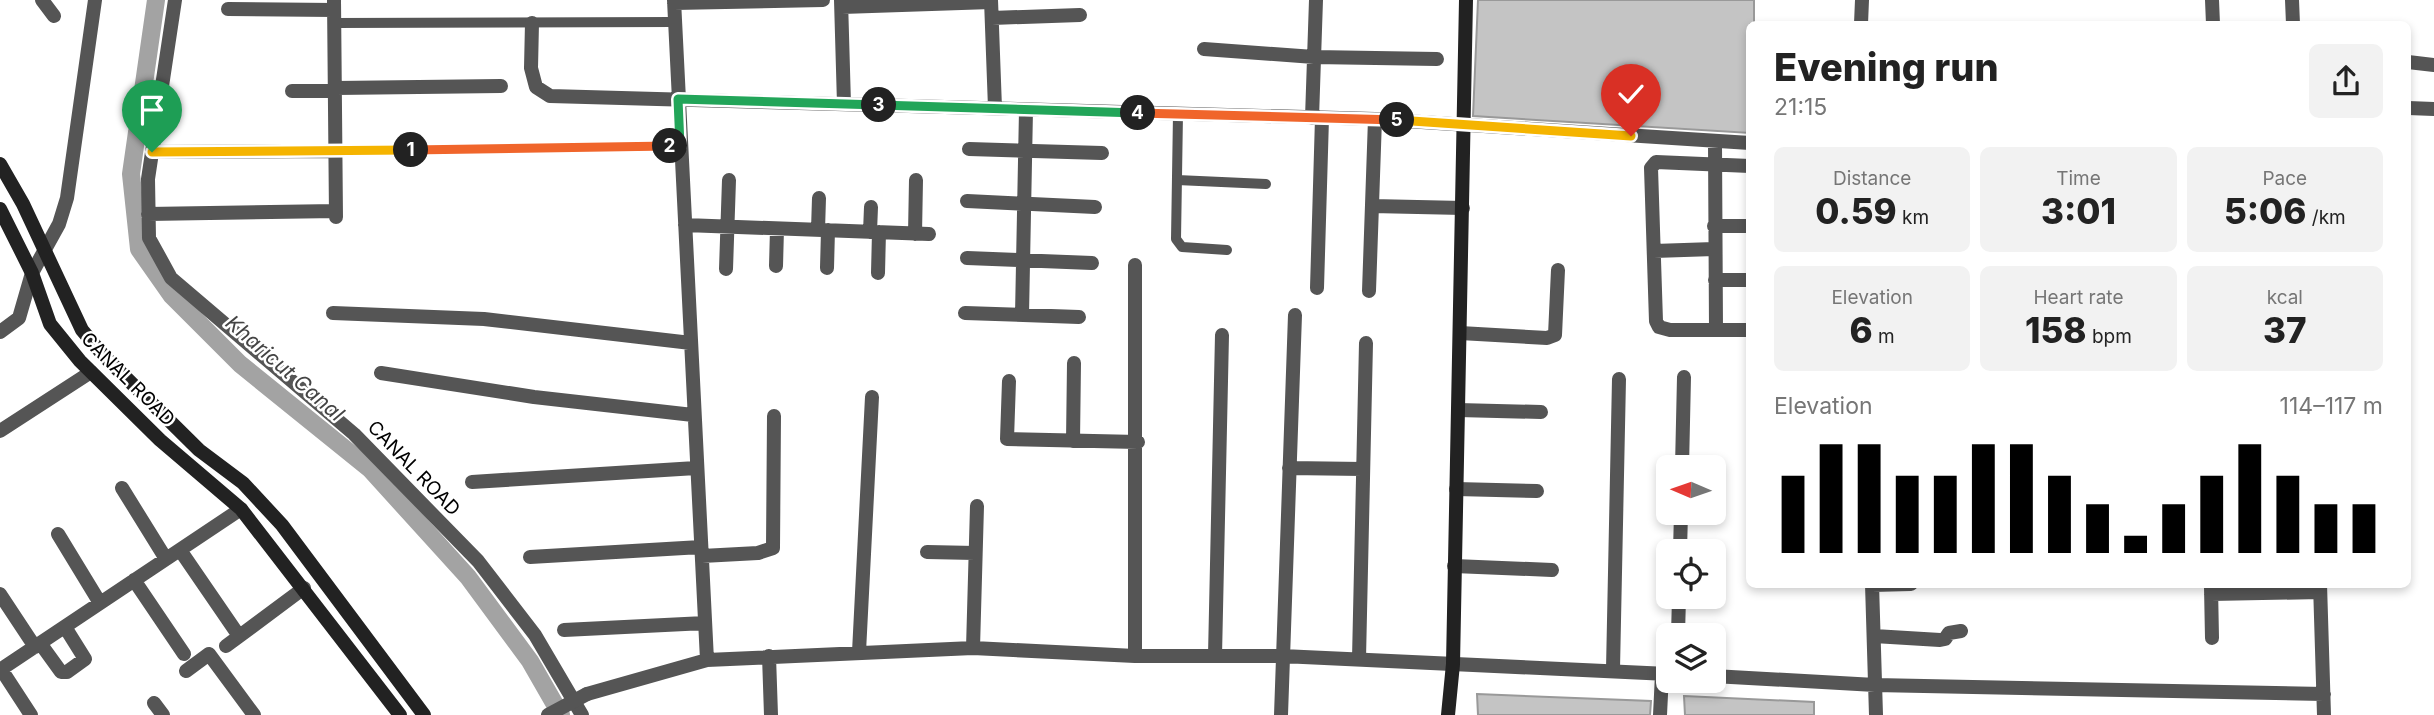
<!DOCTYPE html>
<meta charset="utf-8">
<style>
:root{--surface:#fff;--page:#f2f2f2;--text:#222;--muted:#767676;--accent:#000}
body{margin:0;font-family:Inter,sans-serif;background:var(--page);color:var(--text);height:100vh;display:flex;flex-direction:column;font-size:26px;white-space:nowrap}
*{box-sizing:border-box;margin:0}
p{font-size:23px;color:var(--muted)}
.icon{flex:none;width:38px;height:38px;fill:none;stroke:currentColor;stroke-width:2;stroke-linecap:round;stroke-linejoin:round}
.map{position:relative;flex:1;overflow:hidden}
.details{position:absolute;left:1746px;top:21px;width:665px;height:567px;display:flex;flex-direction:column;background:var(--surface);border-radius:10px;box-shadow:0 4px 10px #0003}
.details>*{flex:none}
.needle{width:46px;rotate:272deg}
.fabs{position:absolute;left:1656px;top:455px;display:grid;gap:14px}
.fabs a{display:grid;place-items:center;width:70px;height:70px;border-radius:10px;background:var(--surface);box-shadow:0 4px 10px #0003;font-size:35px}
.pin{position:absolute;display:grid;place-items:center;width:60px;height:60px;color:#fff;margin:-72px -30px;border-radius:50% 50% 50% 0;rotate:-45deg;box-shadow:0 0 7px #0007}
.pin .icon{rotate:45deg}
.km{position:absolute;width:35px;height:35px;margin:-18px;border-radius:50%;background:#222;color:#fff;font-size:19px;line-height:35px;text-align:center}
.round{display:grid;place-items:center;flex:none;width:74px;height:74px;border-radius:10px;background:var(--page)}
.head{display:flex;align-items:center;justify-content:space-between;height:119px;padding:0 28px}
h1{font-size:38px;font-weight:800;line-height:52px}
.stats{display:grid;grid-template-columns:repeat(3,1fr);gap:10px;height:119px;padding:7px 28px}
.stats div{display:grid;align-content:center;border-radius:10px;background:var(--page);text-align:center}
.stats b{font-size:35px;font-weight:800}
.stats small{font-size:19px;font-weight:400}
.stats p{font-size:19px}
.chart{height:196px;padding:14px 28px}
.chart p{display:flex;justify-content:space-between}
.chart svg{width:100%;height:126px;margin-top:7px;stroke:var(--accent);stroke-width:6}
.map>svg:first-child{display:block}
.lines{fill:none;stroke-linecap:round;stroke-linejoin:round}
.canal{stroke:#a3a3a3;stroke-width:18}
.building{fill:#c4c4c4;stroke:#999;stroke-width:2}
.lane{stroke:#555;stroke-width:10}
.street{stroke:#555;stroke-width:14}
.secondary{stroke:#222;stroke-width:14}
.street-bridge{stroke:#555;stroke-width:14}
.split-1-casing{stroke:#fff;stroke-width:14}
.split-2-casing{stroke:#fff;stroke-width:14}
.split-3-casing{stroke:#fff;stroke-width:14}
.split-4-casing{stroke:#fff;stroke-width:14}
.split-5-casing{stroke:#fff;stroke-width:14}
.split-6-casing{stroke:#fff;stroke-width:14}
.split-1{stroke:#f5b400;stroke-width:9}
.split-2{stroke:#f0652b;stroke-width:9}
.split-3{stroke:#22a559;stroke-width:9}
.split-4{stroke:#22a559;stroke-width:9}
.split-5{stroke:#f0652b;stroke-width:9}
.split-6{stroke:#f5b400;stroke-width:9}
.labels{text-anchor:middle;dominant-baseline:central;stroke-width:5;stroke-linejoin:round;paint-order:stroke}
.street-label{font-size:19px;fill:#000;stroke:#fff}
.water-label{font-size:21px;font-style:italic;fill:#444;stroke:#fff}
</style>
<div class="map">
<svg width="2434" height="715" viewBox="0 0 2434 715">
<rect width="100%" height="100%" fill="#fff"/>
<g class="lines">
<!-- canal -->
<path class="canal" d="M156 0 131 174 139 249 172 296 240 364 370 469 468 577 530 661 561 715"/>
</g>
<!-- building -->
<path class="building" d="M1478 0H1754V24H1750V133L1473 116Z
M1477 694 1651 701 1650 715H1478Z
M1684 696 1814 702V715H1685Z"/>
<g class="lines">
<!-- lane -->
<path class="lane" d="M334 23 674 22
M1178 114 1176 239 1182 247 1227 250
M337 151 680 146
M1177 180 1266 184"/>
<!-- street -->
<path class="street" d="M42 0 54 16
M175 0 148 179 149 238 171 278 354 434 478 561 535 635 582 715
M334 0 336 217
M841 0 844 104
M991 0 995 108
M2212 0 2213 24
M2292 0 2293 24
M674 3 823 0
M842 7 991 2
M228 9 334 10
M992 18 1080 15
M532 23 531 68 536 87 550 96 1375 119 1750 143
M1861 24 1862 0
M1204 49 1314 57 1437 59
M2408 62 2434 65
M336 88 501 86
M292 91H336
M2408 108 2434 109
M1312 118 1316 0
M1715 143 1716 330
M969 149 1102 153
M152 152 337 151
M1750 166 1656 162 1651 168 1656 321 1659 327 1670 330H1750
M967 201 1095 207
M1372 206 1463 208
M148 214 336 211
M685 225 929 234
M1714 226H1750
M818 230 819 198
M870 232 871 207
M915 234 916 180
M1654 251 1714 249
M967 258 1092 263
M776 266 777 229
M827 268 828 230
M726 269 729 180
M878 273 879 232
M1715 280H1750
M1317 288 1322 118
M1369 291 1375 119
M333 313 484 319 691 343
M965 313 1079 317
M1022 315 1026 110
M0 332 19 318 32 273 59 224 67 198 95 0
M1460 333 1547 338 1555 335 1558 270
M381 373 534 397 693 415
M1009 381 1007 439 1138 442
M1458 410 1541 412
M0 431 91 372
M1073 441 1074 363
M1682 467 1684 377
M1289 468 1363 469
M472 482 696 468
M122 488 166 559
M1456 489 1537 491
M58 534 100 603
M180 550 239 636
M1680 551 1681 513
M927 552 975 553
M702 556 758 553 773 548 774 416
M530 557 701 547
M1454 566 1552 570
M134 580 184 654
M1872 584 1876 715
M2320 584 2324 715
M1872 585 1911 584
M2211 587 2212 638
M0 594 35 647
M2211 594 2320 592
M564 630 705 623
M1678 635 1679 597
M1874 636 1940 640 1945 639 1949 633 1961 631
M40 643 61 672H67L85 659 65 627
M226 646 304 588
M973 648 977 506
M859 652 872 397
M769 656 771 715
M1135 656V265
M1215 656 1222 335
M1359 659 1366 343
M707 660 973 648 1135 656H1282L1668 674
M1 669 31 715
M1613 669 1619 379
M0 670 241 509
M186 671 209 654 254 715
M1713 676 1875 685 2324 694
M587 694 707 660 674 0
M154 703 163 715
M1281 715 1295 315
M1660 715 1662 674"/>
<!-- secondary -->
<path class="secondary" d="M0 164 23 204 82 330 104 356 199 450 243 483 282 525 424 715
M0 209 32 273 50 324 80 361 160 440 241 509 400 715
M1448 715 1453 664 1466 0"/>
<!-- street-bridge -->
<path class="street-bridge" d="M548 715 587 694"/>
</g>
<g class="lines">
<defs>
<path id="split-1" d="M152 152 411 150"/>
<path id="split-2" d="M411 150 670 146"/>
<path id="split-3" d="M670 146H680L678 99 879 105"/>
<path id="split-4" d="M879 105 1138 113"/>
<path id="split-5" d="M1138 113 1397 120"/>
<path id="split-6" d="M1397 120 1631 136"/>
</defs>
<!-- split-1 casing -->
<use href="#split-1" class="split-1-casing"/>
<!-- split-2 casing -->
<use href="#split-2" class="split-2-casing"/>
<!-- split-3 casing -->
<use href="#split-3" class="split-3-casing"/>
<!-- split-4 casing -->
<use href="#split-4" class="split-4-casing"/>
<!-- split-5 casing -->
<use href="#split-5" class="split-5-casing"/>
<!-- split-6 casing -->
<use href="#split-6" class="split-6-casing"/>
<!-- split-1 -->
<use href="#split-1" class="split-1"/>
<!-- split-2 -->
<use href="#split-2" class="split-2"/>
<!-- split-3 -->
<use href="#split-3" class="split-3"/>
<!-- split-4 -->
<use href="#split-4" class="split-4"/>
<!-- split-5 -->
<use href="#split-5" class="split-5"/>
<!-- split-6 -->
<use href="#split-6" class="split-6"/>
</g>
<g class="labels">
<!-- street labels -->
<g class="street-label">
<text transform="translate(128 379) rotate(45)">CANAL ROAD</text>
<text transform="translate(414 468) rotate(46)">CANAL ROAD</text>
</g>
<!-- water labels -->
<g class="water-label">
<text transform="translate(285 368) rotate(41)">Kharicut Canal</text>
</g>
</g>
</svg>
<div class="fabs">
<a><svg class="needle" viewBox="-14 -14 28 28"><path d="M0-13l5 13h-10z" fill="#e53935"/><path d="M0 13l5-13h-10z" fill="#767676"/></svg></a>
<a><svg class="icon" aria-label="locate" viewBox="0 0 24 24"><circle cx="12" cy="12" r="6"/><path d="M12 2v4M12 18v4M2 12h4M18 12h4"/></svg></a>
<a><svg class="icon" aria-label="layers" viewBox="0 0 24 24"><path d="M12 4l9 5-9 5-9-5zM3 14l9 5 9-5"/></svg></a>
</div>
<div class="pin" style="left:152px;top:152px;background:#1e9e55"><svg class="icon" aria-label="arrive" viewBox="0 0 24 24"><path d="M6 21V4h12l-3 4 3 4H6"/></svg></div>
<div class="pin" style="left:1631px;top:136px;background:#d93025"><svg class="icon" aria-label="check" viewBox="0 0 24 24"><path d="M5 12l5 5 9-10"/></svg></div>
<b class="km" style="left:411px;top:150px">1</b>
<b class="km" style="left:670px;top:146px">2</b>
<b class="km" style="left:879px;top:105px">3</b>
<b class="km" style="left:1138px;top:113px">4</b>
<b class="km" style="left:1397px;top:120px">5</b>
<section class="details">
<div class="head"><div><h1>Evening run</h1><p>21:15</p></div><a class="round"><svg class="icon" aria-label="share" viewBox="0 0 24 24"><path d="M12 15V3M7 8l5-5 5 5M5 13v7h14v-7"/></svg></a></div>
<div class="stats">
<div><p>Distance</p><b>0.59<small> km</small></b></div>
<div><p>Time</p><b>3:01</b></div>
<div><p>Pace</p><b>5:06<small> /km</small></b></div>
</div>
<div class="stats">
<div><p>Elevation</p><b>6<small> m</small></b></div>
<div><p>Heart rate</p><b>158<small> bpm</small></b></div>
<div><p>kcal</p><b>37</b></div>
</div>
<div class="chart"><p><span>Elevation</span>114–117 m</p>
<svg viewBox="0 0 160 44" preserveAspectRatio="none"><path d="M5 44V17M15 44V6M25 44V6M35 44V17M45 44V17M55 44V6M65 44V6M75 44V17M85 44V27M95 44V38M105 44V27M115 44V17M125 44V6M135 44V17M145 44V27M155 44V27"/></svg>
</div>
</section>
</div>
